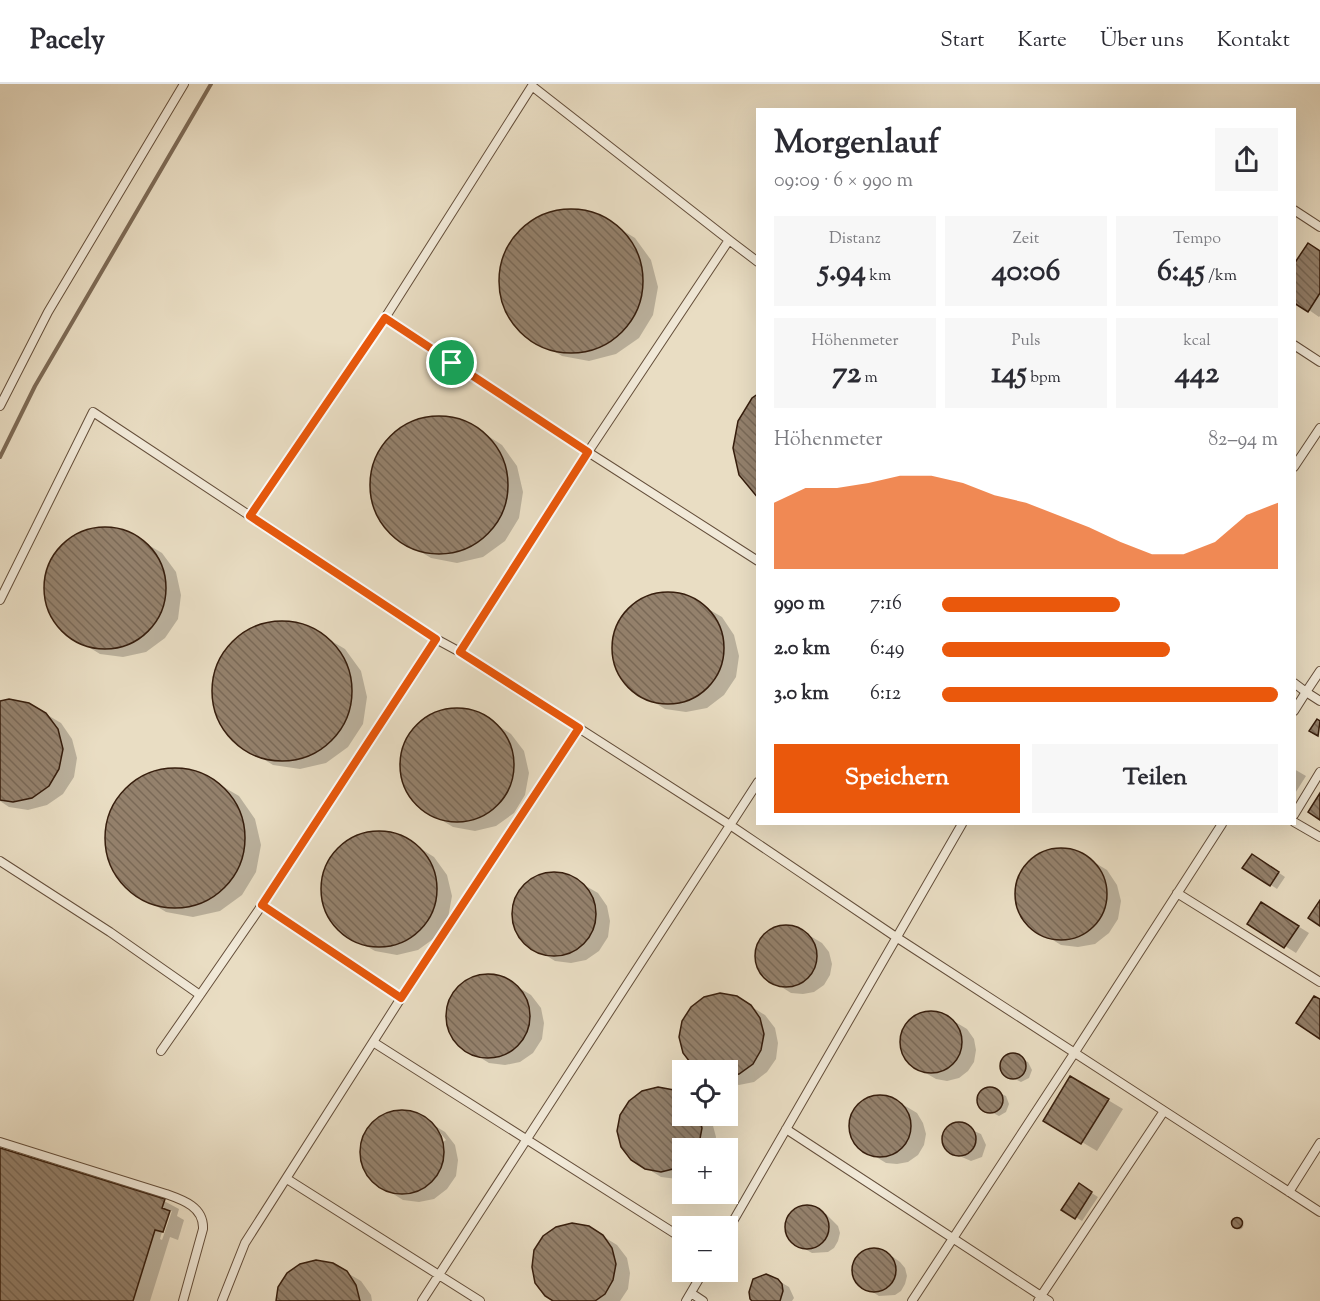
<!DOCTYPE html>
<html lang="de">
<meta charset="utf-8">
<style>
:root{--surface:#fff;--page:#f7f7f7;--text:#2b2b33;--muted:#7c7c81;--line:#e1e1e2;--accent:#ea580c}
body{margin:0;font-family:"Sorts Mill Goudy",serif;background:var(--page);color:var(--text);height:100vh;display:flex;flex-direction:column;font-size:22px;white-space:nowrap}
*{box-sizing:border-box;margin:0}
p{font-size:20px;color:var(--muted)}
.icon{flex:none;width:33px;height:33px;fill:none;stroke:currentColor;stroke-width:2;stroke-linecap:round;stroke-linejoin:round}
.map{position:relative;flex:1;overflow:hidden}
.panel{position:absolute;left:756px;top:24px;width:540px;height:717px;display:flex;flex-direction:column;background:var(--surface);border-radius:0px;box-shadow:0 6px 24px #0002}
.panel>*{flex:none}
.fabs{position:absolute;left:672px;top:976px;display:grid;gap:12px}
.fabs a{display:grid;place-items:center;width:66px;height:66px;border-radius:0px;background:var(--surface);box-shadow:0 6px 24px #0002;font-size:30px}
.pin{position:absolute;display:grid;place-items:center;width:51px;height:51px;color:#fff;margin:-26px;border:3px solid #fff;border-radius:50%;box-shadow:0 2px 6px #0007}
.round{display:grid;place-items:center;flex:none;width:63px;height:63px;border-radius:0px;background:var(--page)}
.overview{display:flex;align-items:center;justify-content:space-between;height:102px;padding:0 18px}
h1{font-size:33px;font-weight:700;line-height:45px}
.figures{display:grid;grid-template-columns:repeat(3,1fr);gap:9px;height:102px;padding:6px 18px}
.figures div{display:grid;align-content:center;border-radius:0px;background:var(--page);text-align:center}
.figures b{font-size:30px;font-weight:700}
.figures small{font-size:16px;font-weight:400}
.figures p{font-size:16px}
.chart{height:168px;padding:12px 18px}
.chart p{display:flex;justify-content:space-between}
.chart svg{width:100%;height:108px;margin-top:6px;fill:var(--accent);opacity:.7}
.cta{display:flex;gap:12px;margin-top:auto;padding:12px 18px}
.cta a{flex:1;height:69px;border-radius:0px;background:var(--accent);color:#fff;font-size:24px;font-weight:700;line-height:69px;text-align:center}
.cta a+a{background:var(--page);color:var(--text)}
ul{padding:0 18px;list-style:none;font-size:20px}
li{display:grid;grid-template-columns:96px 72px 1fr;align-items:center;height:45px}
li i{height:15px;border-radius:8px;background:var(--accent)}
header{display:flex;align-items:center;gap:36px;box-sizing:border-box;height:84px;padding:0 30px;background:var(--surface);border-bottom:2px solid var(--line)}
header strong{font-size:28px}
nav{display:flex;gap:33px;margin-inline-start:auto;font-size:21px}
.map>svg:first-child{display:block}
.shadow{fill:#0003;fill-rule:evenodd}
.lines{fill:none;stroke-linecap:round;stroke-linejoin:round}
.stream{stroke:#7d6a55;stroke-width:4}
.building{fill:url(#building-back-hatch);stroke:#371e0d;stroke-width:1.5}
.lane-casing{stroke:#644e3a;stroke-width:10}
.lane{stroke:#f1e9d8;stroke-width:8}
.route-casing{stroke:#fff;stroke-width:12}
.route{stroke:#ea580c;stroke-width:8}
</style>
<header>
<strong>Pacely</strong>
<nav><a>Start</a><a>Karte</a><a>Über uns</a><a>Kontakt</a></nav>
</header>
<div class="map">
<svg width="1320" height="1217" viewBox="0 0 1320 1217">
<defs>
<pattern id="building-back-hatch" width="6" height="6" patternUnits="userSpaceOnUse" patternTransform="scale(1.5)"><rect width="6" height="6" fill="#94816c"/><path d="M-1 5l2 2M0 0l6 6M5-1l2 2" fill="none" stroke="#7a6957"/></pattern>
</defs>
<rect width="100%" height="100%" fill="#e9ddc3"/>
<filter id="stains"><feTurbulence type="fractalNoise" baseFrequency=".00333" numOctaves="4"/><feColorMatrix values="0 0 0 0 .2 0 0 0 0 .09 0 0 0 0 .02 0 0 0 .5 -.17"/></filter>
<radialGradient id="worn" r=".72"><stop offset=".6" stop-color="#630" stop-opacity="0"/><stop offset="1" stop-color="#630" stop-opacity=".3"/></radialGradient>
<!-- shadow -->
<path class="shadow" d="M568 126 596 130 635 154 651 176 658 203 653 231 639 254 616 270 589 277 562 272 522 248 506 226 500 199 504 171 519 148 541 132Z
M1320 168V232L1319 233 1309 226Z
M437 333 463 337 479 346 502 361 517 382 523 408 519 434 505 457 483 473 457 479 431 474 393 451 377 429 371 404 375 377 389 355 411 339Z
M103 444 127 448 162 469 176 488 181 511 178 535 165 554 146 568 123 573 100 570 64 548 50 529 45 506 49 483 61 463 80 449Z
M666 509 688 513 703 522 722 533 734 551 739 572 736 593 724 611 707 624 686 628 665 625 631 604 618 587 613 566 617 545 628 527 646 514Z
M279 537 306 542 345 565 361 587 367 613 363 640 348 663 326 679 300 685 273 681 234 657 218 635 212 609 217 582 231 559 253 543Z
M0 619 29 620 61 639 72 655 77 674 74 693 63 710 47 721 28 726 9 723 0 717Z
M455 625 477 629 492 638 511 650 524 667 529 689 525 711 514 729 496 742 475 747 453 743 418 722 406 705 401 683 404 662 416 643 434 630Z
M173 685 200 689 215 698 239 712 255 735 261 761 256 788 242 811 220 827 193 833 166 828 128 805 112 783 106 756 110 729 124 707 146 691Z
M1294 685 1306 692 1294 711Z
M377 748 399 752 415 761 434 773 447 791 452 812 448 834 436 853 418 866 397 871 375 867 340 847 327 828 322 807 326 785 337 766 355 753Z
M1059 765 1076 768 1092 777 1107 786 1117 801 1121 817 1118 835 1109 849 1095 860 1078 863 1061 861 1030 842 1020 828 1016 811 1019 794 1028 779 1042 769Z
M1259 775 1285 793 1277 805 1271 801Z
M553 789 568 792 584 801 598 809 607 822 610 837 608 853 599 867 586 876 571 879 555 877 526 859 517 846 513 831 516 815 524 802 537 793Z
M1272 826 1309 849 1296 869 1249 839Z
M785 842 796 844 812 853 822 859 829 868 832 880 830 891 824 901 814 908 803 910 791 909 766 893 759 884 756 873 758 861 764 851 774 844Z
M486 891 502 894 518 903 531 911 541 924 544 939 542 955 533 969 520 978 505 981 489 979 460 961 451 948 447 933 450 917 458 904 471 895Z
M736 913 765 931 775 944 778 959 776 975 767 988 754 998 739 1001 728 999V996H730L731 993H728V987H703Z
M930 928 941 930 957 939 967 945 974 955 976 966 974 978 968 987 959 994 947 997 936 995 910 980 903 970 901 959 903 947 909 938 918 931Z
M1012 971 1028 978 1032 986 1029 994 1021 998 1005 990 1002 982 1005 974Z
M1071 994 1123 1025 1097 1067 1045 1036Z
M990 1005 1006 1012 1009 1020 1006 1028 999 1032 983 1024 979 1016 982 1008Z
M674 1008 682 1013V1032H708L712 1038 716 1053 714 1065H682V1094L677 1095 661 1093 632 1075Z
M879 1012 891 1014 907 1023 917 1029 923 1039 926 1050 924 1061 918 1071 908 1078 897 1080 886 1079 860 1063 853 1054 850 1043 852 1031 859 1021 868 1014Z
M400 1028 416 1030 429 1038 443 1058 446 1056 435 1042 445 1048 455 1061 458 1076 456 1092 447 1105 434 1115 419 1118 403 1116 374 1098 365 1085 361 1070 364 1054 372 1041 385 1031Z
M958 1040 981 1050 986 1061 982 1073 971 1077 948 1067 943 1055 947 1044Z
M0 1066 164 1117 179 1125 177 1132 184 1136 178 1156 170 1153 150 1217H0ZM168 1127H172L162 1156 160 1155Z
M1079 1101 1098 1113 1082 1137 1063 1125Z
M807 1123 814 1124 826 1130 838 1142 840 1149 838 1157 834 1164 828 1168 812 1169 793 1158 789 1151 787 1144 788 1136 799 1124Z
M1234.5 1141a4.5 4.5 0 1 1 9 0a4.5 4.5 0 1 1-9 0Z
M588 1143 617 1161 627 1174 630 1189 628 1205 620 1217H556Z
M874 1165 882 1166 893 1173 900 1178 905 1184 907 1192 905 1200 901 1207 895 1211 879 1212 860 1200 856 1194 854 1186 855 1178 859 1172 866 1167Z
M332 1180 361 1197 371 1211 372 1217H278Z
M777 1196 789 1203 794 1214 792 1217H754Z"/>
<g class="lines">
<!-- stream -->
<path class="stream" d="M0 373 35 302 211 0"/>
</g>
<!-- building -->
<path class="building" d="M499 197a72 72 0 1 1 144 0a72 72 0 1 1-144 0Z
M1308 159 1320 167V209L1308 228 1294 219V180Z
M758 310V414L739 391 733 364 738 337 752 314Z
M370 401a69 69 0 1 1 138 0a69 69 0 1 1-138 0Z
M44 504a61 61 0 1 1 122 0a61 61 0 1 1-122 0Z
M612 564a56 56 0 1 1 112 0a56 56 0 1 1-112 0Z
M212 607a70 70 0 1 1 140 0a70 70 0 1 1-140 0Z
M9 615 29 619 46 629 58 645 63 665 59 685 49 702 32 714 13 718 0 716V617Z
M400 681a57 57 0 1 1 114 0a57 57 0 1 1-114 0Z
M1317 635 1320 637 1318 652 1309 647Z
M105 754a70 70 0 1 1 140 0a70 70 0 1 1-140 0Z
M1320 709V736L1308 728Z
M321 805a58 58 0 1 1 116 0a58 58 0 1 1-116 0Z
M1015 810a46 46 0 1 1 92 0a46 46 0 1 1-92 0Z
M1252 770 1279 788 1270 802 1242 784Z
M512 830a42 42 0 1 1 84 0a42 42 0 1 1-84 0Z
M1320 816V842L1308 834Z
M1261 818 1299 842 1284 864 1247 840Z
M755 872a31 31 0 1 1 62 0a31 31 0 1 1-62 0Z
M446 932a42 42 0 1 1 84 0a42 42 0 1 1-84 0Z
M720 909 737 912 751 921 760 934 764 950 761 966 753 980 739 990 728 993V987H701L693 982 683 969 679 953 682 937 691 923 704 913Z
M1314 912 1320 915V955L1296 939Z
M900 958a31 31 0 1 1 62 0a31 31 0 1 1-62 0Z
M1000 982a13 13 0 1 1 26 0a13 13 0 1 1-26 0Z
M1070 992 1109 1015 1081 1060 1043 1037Z
M658 1003 674 1006 682 1011V1032H699L702 1044 699 1060 696 1065H682V1080L677 1084 661 1088 645 1085 631 1076 621 1063 617 1047 620 1031 629 1017 642 1007Z
M977 1016a13 13 0 1 1 26 0a13 13 0 1 1-26 0Z
M849 1042a31 31 0 1 1 62 0a31 31 0 1 1-62 0Z
M360 1068a42 42 0 1 1 84 0a42 42 0 1 1-84 0Z
M942 1055a17 17 0 1 1 34 0a17 17 0 1 1-34 0Z
M0 1064 165 1115 162 1124 170 1127 163 1148 155 1146 133 1217H0Z
M1079 1099 1092 1108 1075 1135 1061 1126Z
M785 1143a22 22 0 1 1 44 0a22 22 0 1 1-44 0Z
M1231.5 1139a5.5 5.5 0 1 1 11 0a5.5 5.5 0 1 1-11 0Z
M572 1139 589 1142 603 1151 612 1164 616 1180 613 1196 605 1210 595 1217H553L545 1212 535 1199 532 1183 534 1166 543 1152 556 1143Z
M852 1186a22 22 0 1 1 44 0a22 22 0 1 1-44 0Z
M316 1176 333 1179 347 1187 356 1201 360 1217H276L278 1203 287 1189 300 1180Z
M766 1190 778 1195 782 1200 783 1207 780 1217H752L750 1215 749 1208 753 1195Z"/>
<g class="lines">
<defs>
<path id="lane" d="M1294 126 1320 143
M385 234 532 2 729 156
M1294 261 1320 278
M0 322 48 228 184 0
M1294 383 1320 344
M250 432 385 234 588 368 758 477
M0 516 93 328 436 555 460 568 730 741 896 853 1320 1128
M460 568 588 368 729 156 758 178
M1320 587 1306 608 1320 617
M1294 599 1306 608 1294 627
M1294 731 1320 688
M1294 738 1320 753
M0 777 110 848 200 911 262 821 436 555
M1177 809 1320 898
M262 821 401 914 579 644
M373 958 682 1154
M161 967 200 911
M786 1045 1041 1212 1038 1217
M0 1058 166 1110C183 1116 204 1123 203 1145L183 1217
M287 1095 480 1217
M1289 1108 1320 1059
M728 1146 962 740
M691 1209 703 1217
M222 1217 245 1159 401 914
M422 1217 758 698
M686 1217 703 1188
M912 1217 1075 968 1222 740
M1049 1217 1041 1212 1164 1027"/>
</defs>
<!-- lane casing -->
<use href="#lane" class="lane-casing"/>
<!-- lane -->
<use href="#lane" class="lane"/>
</g>
<g class="lines">
<defs>
<path id="route" d="M385 234 588 368 460 568 579 644 401 914 262 821 436 555 250 432Z"/>
</defs>
<!-- route casing -->
<use href="#route" class="route-casing"/>
<!-- route -->
<use href="#route" class="route"/>
</g>
<rect width="100%" height="100%" filter="url(#stains)"/>
<rect width="100%" height="100%" fill="url(#worn)"/>
</svg>
<div class="fabs">
<a><svg class="icon" aria-label="locate" viewBox="0 0 24 24"><circle cx="12" cy="12" r="6"/><path d="M12 2v4M12 18v4M2 12h4M18 12h4"/></svg></a>
<a>+</a>
<a>−</a>
</div>
<div class="pin" style="left:452px;top:279px;background:#1e9e55"><svg class="icon" aria-label="arrive" viewBox="0 0 24 24"><path d="M6 21V4h12l-3 4 3 4H6"/></svg></div>
<section class="panel">
<div class="overview"><div><h1>Morgenlauf</h1><p>09:09 · 6 × 990 m</p></div><a class="round"><svg class="icon" aria-label="share" viewBox="0 0 24 24"><path d="M12 15V3M7 8l5-5 5 5M5 13v7h14v-7"/></svg></a></div>
<div class="figures">
<div><p>Distanz</p><b>5.94<small> km</small></b></div>
<div><p>Zeit</p><b>40:06</b></div>
<div><p>Tempo</p><b>6:45<small> /km</small></b></div>
</div>
<div class="figures">
<div><p>Höhenmeter</p><b>72<small> m</small></b></div>
<div><p>Puls</p><b>145<small> bpm</small></b></div>
<div><p>kcal</p><b>442</b></div>
</div>
<div class="chart"><p><span>Höhenmeter</span>82–94 m</p>
<svg viewBox="0 0 160 44" preserveAspectRatio="none"><path d="M0 44V17L10 11L20 11L30 9L40 6L50 6L60 9L70 14L80 17L90 22L100 27L110 33L120 38L130 38L140 33L150 22L160 17V44z"/></svg>
</div>
<ul>
<li><b>990 m</b>7:16<i style="width:53%"></i></li>
<li><b>2.0 km</b>6:49<i style="width:68%"></i></li>
<li><b>3.0 km</b>6:12<i style="width:100%"></i></li>
</ul>
<div class="cta"><a>Speichern</a><a>Teilen</a></div>
</section>
</div>
